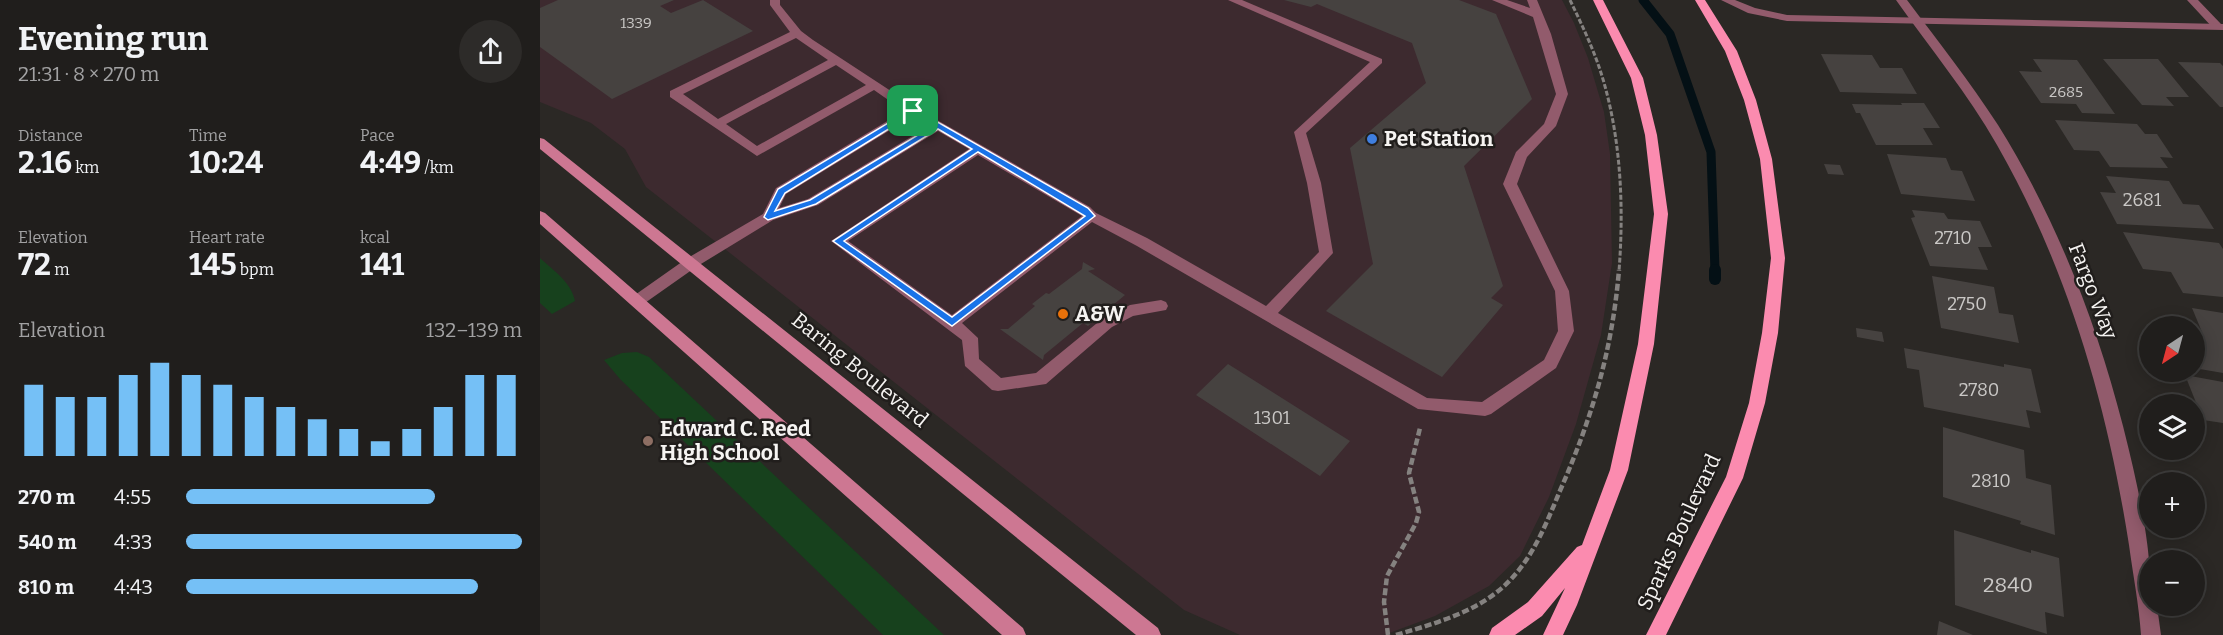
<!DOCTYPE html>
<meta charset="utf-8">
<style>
:root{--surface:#201e1c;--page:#2d2b29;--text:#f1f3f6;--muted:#a2a2a3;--line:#3d3c3b;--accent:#75c0f6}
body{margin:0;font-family:Bitter,serif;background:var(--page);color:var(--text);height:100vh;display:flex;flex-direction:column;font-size:22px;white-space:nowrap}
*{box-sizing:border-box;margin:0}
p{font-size:20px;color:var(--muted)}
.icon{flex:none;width:33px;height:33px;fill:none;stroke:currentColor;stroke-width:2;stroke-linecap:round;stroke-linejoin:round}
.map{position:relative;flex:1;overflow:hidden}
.panel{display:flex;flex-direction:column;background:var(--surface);width:540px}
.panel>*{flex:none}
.needle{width:39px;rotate:216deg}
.buttons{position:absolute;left:1599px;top:316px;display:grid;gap:12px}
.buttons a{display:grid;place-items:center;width:66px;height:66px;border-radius:50%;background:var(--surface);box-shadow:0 3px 15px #0003,0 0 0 2px var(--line);font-size:30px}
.pin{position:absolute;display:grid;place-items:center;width:51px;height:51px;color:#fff;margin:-26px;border-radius:12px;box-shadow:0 3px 9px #0006}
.round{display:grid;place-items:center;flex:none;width:63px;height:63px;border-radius:32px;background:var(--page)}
.head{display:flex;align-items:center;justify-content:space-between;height:102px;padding:0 18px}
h1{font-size:33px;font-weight:700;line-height:45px}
.stats{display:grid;grid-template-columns:repeat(3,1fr);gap:9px;height:102px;padding:6px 18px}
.stats div{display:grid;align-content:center}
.stats b{font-size:30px;font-weight:700}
.stats small{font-size:16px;font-weight:400}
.stats p{font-size:16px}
.chart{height:168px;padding:12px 18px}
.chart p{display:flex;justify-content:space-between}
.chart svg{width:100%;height:108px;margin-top:6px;stroke:var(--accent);stroke-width:6}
ul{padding:0 18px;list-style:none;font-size:20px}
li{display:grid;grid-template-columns:96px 72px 1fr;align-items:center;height:45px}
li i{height:15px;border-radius:8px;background:var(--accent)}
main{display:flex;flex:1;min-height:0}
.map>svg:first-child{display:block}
.commercial{fill:#3d2a2f}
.green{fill:#17411d}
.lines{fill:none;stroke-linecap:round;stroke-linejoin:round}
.stream-far1{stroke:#041015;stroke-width:9}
.stream{stroke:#041015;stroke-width:12}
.building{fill:#464240}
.path-far1{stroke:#858280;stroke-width:3;stroke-dasharray:5 2;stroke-linecap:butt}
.path{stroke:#858280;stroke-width:4.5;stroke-dasharray:7 3;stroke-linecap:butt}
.service{fill:#925b6c;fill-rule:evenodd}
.minor{fill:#925b6c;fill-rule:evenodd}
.tertiary{fill:#925b6c;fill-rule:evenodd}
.secondary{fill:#cd7792;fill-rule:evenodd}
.primary{fill:#fb8baf;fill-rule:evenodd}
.route{fill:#1a73e8;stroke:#fff;stroke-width:1.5;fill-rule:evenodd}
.shop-dot{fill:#3f7fe0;stroke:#211e1c;stroke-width:2}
.food-dot{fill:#e8710a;stroke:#211e1c;stroke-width:2}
.education-dot{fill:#8d6e63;stroke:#211e1c;stroke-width:2}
.labels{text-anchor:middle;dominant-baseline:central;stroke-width:5;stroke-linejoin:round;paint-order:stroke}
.far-number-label{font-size:15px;fill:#cac8c6}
.number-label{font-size:18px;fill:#cac8c6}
.poi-label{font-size:21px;font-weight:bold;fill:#f6f4f2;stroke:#211e1c;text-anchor:start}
.street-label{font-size:21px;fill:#f6f4f2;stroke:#211e1c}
.near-number-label{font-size:21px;fill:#cac8c6}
</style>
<main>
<section class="panel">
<div class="head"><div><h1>Evening run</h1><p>21:31 · 8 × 270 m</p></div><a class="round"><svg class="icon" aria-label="share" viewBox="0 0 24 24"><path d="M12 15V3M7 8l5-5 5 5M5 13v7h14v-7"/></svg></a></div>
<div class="stats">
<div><p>Distance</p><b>2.16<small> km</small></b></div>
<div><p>Time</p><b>10:24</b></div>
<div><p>Pace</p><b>4:49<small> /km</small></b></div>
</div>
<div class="stats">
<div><p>Elevation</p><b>72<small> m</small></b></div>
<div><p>Heart rate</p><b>145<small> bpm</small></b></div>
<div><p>kcal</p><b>141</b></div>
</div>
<div class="chart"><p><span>Elevation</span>132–139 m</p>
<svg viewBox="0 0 160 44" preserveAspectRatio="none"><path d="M5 44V15M15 44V20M25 44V20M35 44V11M45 44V6M55 44V11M65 44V15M75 44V20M85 44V24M95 44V29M105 44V33M115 44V38M125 44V33M135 44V24M145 44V11M155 44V11"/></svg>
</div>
<ul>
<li><b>270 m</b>4:55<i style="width:74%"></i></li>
<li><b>540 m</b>4:33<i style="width:100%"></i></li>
<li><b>810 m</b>4:43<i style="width:87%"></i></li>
</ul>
</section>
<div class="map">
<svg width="1683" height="635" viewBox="0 0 1683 635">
<rect width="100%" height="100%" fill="#2b2825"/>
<!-- commercial -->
<path class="commercial" d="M0 0H1022L1034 23 1048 58 1064 112 1070 154 1072 263 1061 335 1036 424 1009 497 980 556 949 586 895 616 844 635H700L644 610 106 187 85 149 51 123 0 102Z"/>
<!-- green -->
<path class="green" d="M0 258C14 271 31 282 35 301L12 314 0 303Z
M97 352 109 357 404 635H343L80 379 64 360 82 353Z"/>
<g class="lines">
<!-- stream-far1 -->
<path class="stream-far1" d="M1103 0 1130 34 1171 152 1175 271"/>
<!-- stream -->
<path class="stream" d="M1175 270V279"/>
</g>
<!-- building -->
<path class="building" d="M18 0H134L120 6 131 13 163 0 213 31 72 99 0 47V8Z
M744 0H919L956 14 992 99 924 166 963 286 951 298 963 305 902 377 786 311 833 264 810 148 886 83 872 43 777 4 771 7Z
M1281 54 1332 55 1340 68H1362L1377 94 1300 92Z
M1493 59 1537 60 1575 114 1542 113 1536 104 1501 103 1479 71 1502 72Z
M1563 59H1618L1649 97H1626L1634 106 1602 105Z
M1638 62 1680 63 1683 66V107H1680Z
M1361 103H1384L1400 128H1383L1393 145H1336L1320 113H1316L1312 104 1362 105Z
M1515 120 1597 124 1605 134H1617L1633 158 1620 157 1628 168 1570 167 1559 151 1534 150Z
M1347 154 1406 158 1411 170 1422 171 1435 201 1361 194Z
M1284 164 1300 165 1304 175 1288 174Z
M1566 176 1629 181 1643 204 1659 205 1674 229 1577 224 1560 192 1576 193Z
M1372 210 1404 213 1408 219 1440 221 1452 247H1438L1448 270 1390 266 1371 218 1375 217Z
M1583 232 1679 243 1683 249V297L1643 293 1631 272 1603 269Z
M543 262 555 269 548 271 585 295 548 326 543 323 504 355 503 360 460 329H468L495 306 492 304 506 293 509 294 542 269Z
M1392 276 1454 287 1459 313 1473 315 1479 343 1401 328Z
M1652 308 1683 313V373L1654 368V330L1662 332Z
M1316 328 1342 332 1344 342 1317 337Z
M1364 348 1464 367V364L1491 369 1501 413 1486 410 1490 428 1384 407 1379 370 1367 368Z
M688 364 810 441 780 476 656 395Z
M1645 375 1683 382V423L1663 420Z
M1403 427 1484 450 1486 478 1511 485 1515 535 1480 524 1481 521 1403 497Z
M1414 530 1491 553V550L1519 558 1524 617 1505 612 1507 634 1415 605Z
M1399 621 1433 635H1397Z"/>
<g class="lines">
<!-- path-far1 -->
<path class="path-far1" d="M1030 0C1042 25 1054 50 1062 76 1081 138 1084 207 1079 271"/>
<!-- path -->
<path class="path" d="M848 635 844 602 847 576 876 523 879 512 869 473 880 428
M856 635C893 624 934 613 963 587 991 562 1005 527 1019 493 1052 418 1072 352 1079 270"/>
<!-- service -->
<path class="service" d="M230 0H240V5L261 31 273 40 383 112 550 207 556 213 607 238 726 306 779 252 767 183 754 132 830 62 688 0H702L842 59V63L766 133 781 183 793 253 738 313 887 398 942 402 1004 360 1018 331 1015 291 963 184 976 152 1004 124 1016 94 993 17 952 0H967L990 8 987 0H997L1011 34 1028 94 1016 126 987 157 977 184 1029 291 1034 331 1016 368 951 414 945 416 878 409 597 246 552 222 422 323 438 338 439 359 461 378 496 373 562 319 590 305 621 300 626 302 628 306 626 310 593 316 572 327 506 384 458 391 452 390 425 366 422 340 291 241 429 149 398 131 278 205 233 220 156 267 102 305H92L90 301 92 297 146 259 223 214 236 188 364 111 334 90 217 156 130 97V91L250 32 230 5ZM256 38 288 60 178 119 143 94ZM296 65 326 85 217 146 186 124ZM373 116 389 126 268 199 239 208 246 194ZM438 155 542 216 412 315 308 241Z"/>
<!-- minor -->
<path class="minor" d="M1356 0H1367C1398 41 1430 82 1458 125 1516 218 1556 321 1583 426 1594 470 1605 516 1609 560 1611 575 1610 591 1610 606H1617L1621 635H1601C1599 605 1593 575 1589 545 1567 404 1528 269 1457 145 1428 94 1390 48 1356 0Z
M1647 0H1658L1681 24V28H1673Z"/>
<!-- tertiary -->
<path class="tertiary" d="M1181 0H1195L1215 8 1247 15 1683 24V30L1247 21 1208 13Z"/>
<!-- secondary -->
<path class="secondary" d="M0 138 4 139 618 628 621 635H596L0 149Z
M0 211 5 213 483 628 486 635H462L0 224Z"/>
<!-- primary -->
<path class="primary" d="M1053 0H1063L1103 78 1117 135 1128 214 1114 344 1088 470 1037 605 1023 635H1003L1025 588 1002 616 975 635H949L952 628 988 602 1037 547 1042 545 1070 470 1098 344 1114 214 1105 135 1091 78Z
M1155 0H1165L1197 51 1216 100 1232 159 1245 258 1238 333 1225 403 1203 478 1126 635H1106L1186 477 1209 403 1222 333 1231 258 1220 159 1204 100 1185 51Z"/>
</g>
<!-- route -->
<path class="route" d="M373 108 548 208 555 216 412 326 293 241 432 149 398 129 276 204 228 220 224 217 238 189ZM373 114 393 126 270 200 235 211 245 193ZM438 152 545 216 412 317 304 241Z"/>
<!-- markers -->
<circle class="shop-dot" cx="832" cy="139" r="6"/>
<circle class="food-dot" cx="523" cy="314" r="6"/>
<circle class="education-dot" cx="108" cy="441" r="6"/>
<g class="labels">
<!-- far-number labels -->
<g class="far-number-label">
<text x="96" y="23">1339</text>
<text x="1526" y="92">2685</text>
</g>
<!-- number labels -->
<g class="number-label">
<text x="1602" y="200">2681</text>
<text x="1413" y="238">2710</text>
<text x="1427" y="304">2750</text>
<text x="1439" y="390">2780</text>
<text x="732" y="418">1301</text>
<text x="1451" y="481">2810</text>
</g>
<!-- poi labels -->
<g class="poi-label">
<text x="844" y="139">Pet Station</text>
<text x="535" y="314">A&amp;W</text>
<text x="120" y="429">Edward C. Reed<tspan x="120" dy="24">High School</tspan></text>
</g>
<!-- street labels -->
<g class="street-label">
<text transform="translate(1553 291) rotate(69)">Fargo Way</text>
<text transform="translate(320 370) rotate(39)">Baring Boulevard</text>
<text transform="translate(1139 532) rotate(-65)">Sparks Boulevard</text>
</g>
<!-- near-number labels -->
<g class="near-number-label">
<text x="1468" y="585">2840</text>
</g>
</g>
</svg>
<div class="buttons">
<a><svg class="needle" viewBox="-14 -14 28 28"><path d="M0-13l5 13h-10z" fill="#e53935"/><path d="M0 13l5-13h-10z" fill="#a2a2a3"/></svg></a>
<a><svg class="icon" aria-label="layers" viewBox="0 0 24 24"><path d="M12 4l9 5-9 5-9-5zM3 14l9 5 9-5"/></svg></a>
<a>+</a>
<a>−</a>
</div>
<div class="pin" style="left:373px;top:111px;background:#1e9e55"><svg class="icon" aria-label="arrive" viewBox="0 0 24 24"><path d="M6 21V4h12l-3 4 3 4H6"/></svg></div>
</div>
</main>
